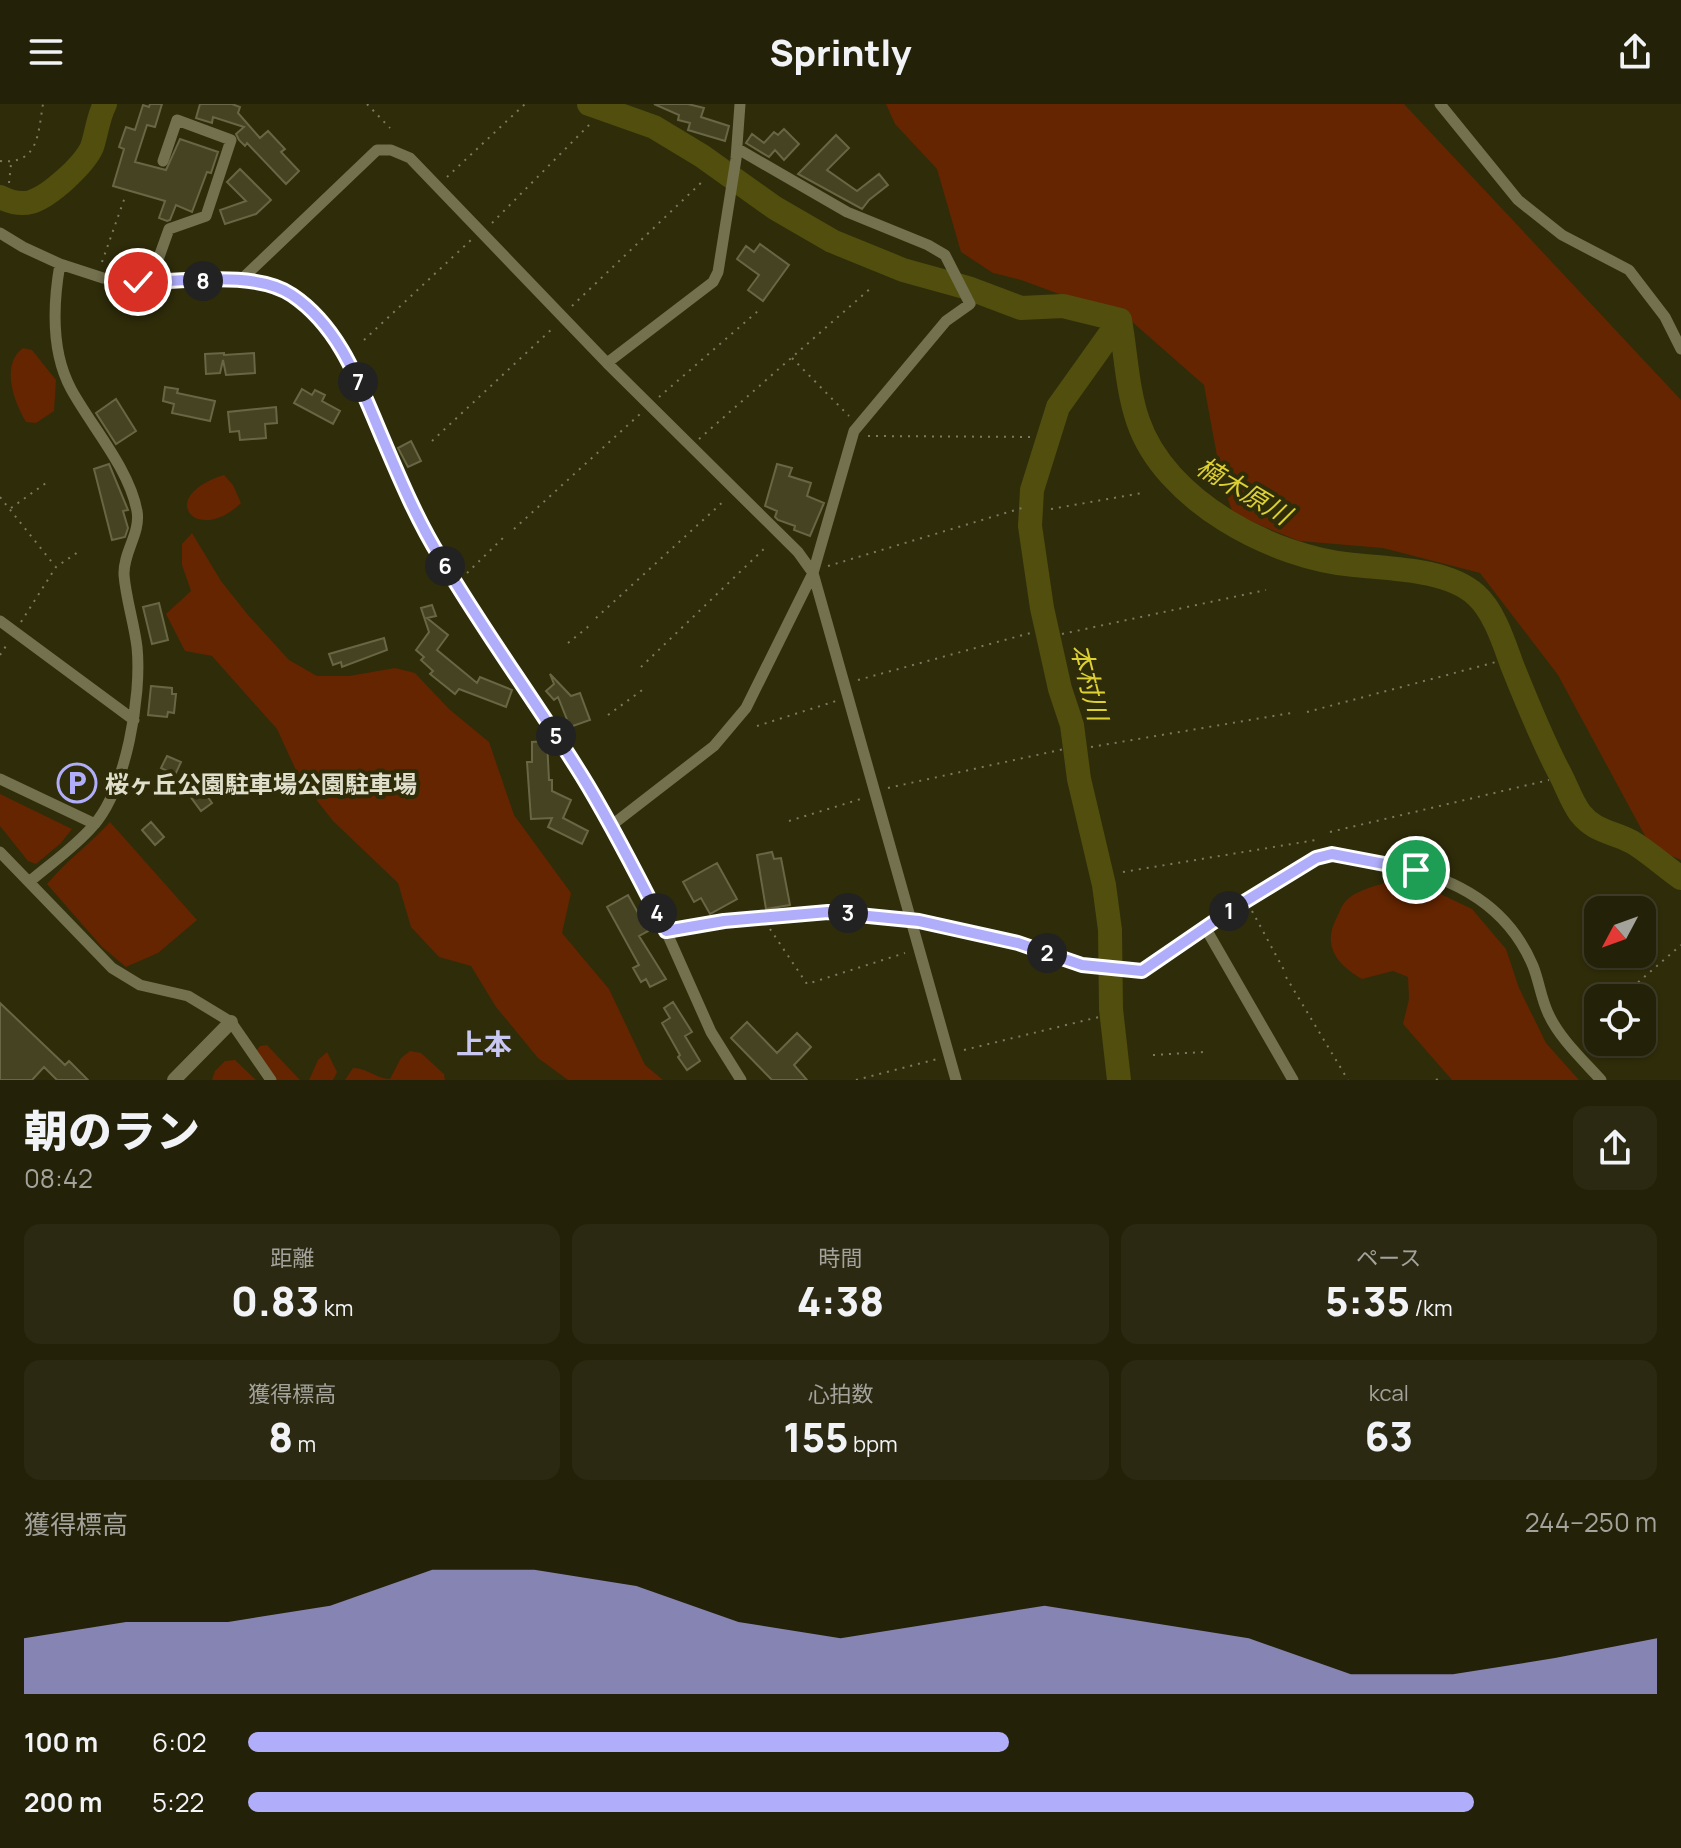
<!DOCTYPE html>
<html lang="ja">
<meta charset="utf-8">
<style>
:root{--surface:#232108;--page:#2b2912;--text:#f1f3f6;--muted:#a3a39c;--line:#403e29;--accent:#b0aefa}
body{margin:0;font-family:Manrope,"Noto Sans JP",sans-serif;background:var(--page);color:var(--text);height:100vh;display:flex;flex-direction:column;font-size:30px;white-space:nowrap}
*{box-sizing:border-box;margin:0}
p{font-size:26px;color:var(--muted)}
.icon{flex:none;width:44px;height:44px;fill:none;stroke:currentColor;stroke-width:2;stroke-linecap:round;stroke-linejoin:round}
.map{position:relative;height:976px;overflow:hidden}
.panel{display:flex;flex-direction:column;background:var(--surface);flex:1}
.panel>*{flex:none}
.needle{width:52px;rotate:229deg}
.tools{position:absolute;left:1584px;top:792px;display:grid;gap:16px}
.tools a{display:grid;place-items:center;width:72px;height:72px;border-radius:16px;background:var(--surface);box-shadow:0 2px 6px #0004,0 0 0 2px var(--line);font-size:40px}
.pin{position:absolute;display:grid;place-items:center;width:68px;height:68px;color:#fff;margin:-34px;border:4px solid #fff;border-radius:50%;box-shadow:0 2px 8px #0007}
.km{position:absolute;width:40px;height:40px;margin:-20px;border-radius:50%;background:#222;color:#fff;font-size:22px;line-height:40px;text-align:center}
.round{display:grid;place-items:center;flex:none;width:84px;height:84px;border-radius:16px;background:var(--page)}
.headline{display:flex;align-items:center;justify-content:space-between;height:136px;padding:0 24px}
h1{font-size:44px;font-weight:800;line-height:60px}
.metrics{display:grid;grid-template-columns:repeat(3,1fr);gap:12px;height:136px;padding:8px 24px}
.metrics div{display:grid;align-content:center;border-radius:16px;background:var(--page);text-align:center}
.metrics b{font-size:40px;font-weight:800}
.metrics small{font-size:22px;font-weight:400}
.metrics p{font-size:22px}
.chart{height:224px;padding:16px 24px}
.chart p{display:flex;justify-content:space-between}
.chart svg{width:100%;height:144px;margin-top:8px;fill:var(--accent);opacity:.7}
ul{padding:0 24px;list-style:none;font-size:26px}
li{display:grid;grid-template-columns:128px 96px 1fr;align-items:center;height:60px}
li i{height:20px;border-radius:10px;background:var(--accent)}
header{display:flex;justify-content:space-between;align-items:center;height:104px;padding:0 24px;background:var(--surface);font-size:36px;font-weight:800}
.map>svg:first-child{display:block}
.green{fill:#642500}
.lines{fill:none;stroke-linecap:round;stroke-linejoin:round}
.river{stroke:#524e0d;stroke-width:24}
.building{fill:#464322;stroke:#686644;stroke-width:2}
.path{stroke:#7c7a5f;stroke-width:2;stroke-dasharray:2 6;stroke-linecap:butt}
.street{stroke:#73714e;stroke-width:11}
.secondary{stroke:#73714e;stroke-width:14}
.route-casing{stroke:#fff;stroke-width:16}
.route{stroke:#b0aefa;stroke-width:10}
.labels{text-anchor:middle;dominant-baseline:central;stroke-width:8;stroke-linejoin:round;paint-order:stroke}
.poi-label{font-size:24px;font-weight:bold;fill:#e0dfcc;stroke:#2f2c0a;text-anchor:start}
.water-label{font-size:26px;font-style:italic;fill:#dcd033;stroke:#2f2c0a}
.quarter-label{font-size:28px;font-weight:bold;fill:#c8c8f3;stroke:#2f2c0a}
</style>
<header><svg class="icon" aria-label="menu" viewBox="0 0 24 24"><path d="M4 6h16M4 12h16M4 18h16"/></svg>Sprintly<svg class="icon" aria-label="share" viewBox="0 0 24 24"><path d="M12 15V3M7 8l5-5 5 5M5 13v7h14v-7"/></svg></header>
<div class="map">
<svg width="1681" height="976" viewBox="0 0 1681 976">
<rect width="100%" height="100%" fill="#2f2c0a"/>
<!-- green -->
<path class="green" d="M886 0H1404L1681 296V756L1651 743 1558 571 1480 469 1383 444 1299 437 1233 410 1221 374 1204 281 1130 216 1021 176 993 169 961 148 937 65 895 20Z
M23 244 32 246 56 276 54 307 36 319 26 318C14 298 0 261 23 244Z
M224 371 233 381 241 399C197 442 154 393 224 371Z
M192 429 221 477 248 511 289 556 317 572H349L395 564 415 569 449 605 489 638 514 711 571 789 562 829 609 885 645 961 663 976H568L538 954 496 903 471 862 439 853 411 823 398 779 333 717 300 675 277 625 212 552 185 547 166 510 191 487 182 461V440Z
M0 690 72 725 61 739 36 760 28 757 0 722Z
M110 718 197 816 158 849 126 863 102 843 47 780C66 757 90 740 110 718Z
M1396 776 1424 782 1472 805 1506 845 1519 884 1546 939 1579 976H1452L1403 920 1409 895 1408 873 1393 867 1362 875C1338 861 1322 843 1336 815 1339 810 1341 802 1345 798 1356 785 1380 781 1396 776Z
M267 941 300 976H272L256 947 260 942Z
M410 947 421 949 444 970 445 976H345L353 964C368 964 376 975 390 975L401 954Z
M327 948 337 968 333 976H309L318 956Z
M235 956 256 976H212L215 967 225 957Z"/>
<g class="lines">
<!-- river -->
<path class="river" d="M589 0 654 23 702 52 775 104 832 137 903 166 968 184 1021 204 1063 202 1120 216
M0 93C10 98 20 101 31 98 50 92 84 61 92 43 97 28 98 13 105 0
M1120 216C1126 250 1127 285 1138 317 1165 397 1273 454 1354 461 1391 465 1447 465 1476 491 1494 507 1504 539 1512 561 1527 598 1540 631 1558 666 1566 680 1571 697 1580 709 1596 729 1612 727 1632 738 1649 748 1665 763 1681 774
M1119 976 1111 905 1110 826 1104 781 1079 675 1072 621 1060 585 1042 504 1030 422 1032 386 1058 303 1120 216"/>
</g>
<!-- building -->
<path class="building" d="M150 0H162L155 23 147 21 135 58 166 66 180 35 218 48 211 69 207 68 192 108 176 101 170 116 167 117 159 114 165 97 113 82 124 45 119 43 126 23 135 26 143 1 149 3Z
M200 0H232L240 3 238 9 260 34 268 27 285 45 281 48 299 67 286 80 247 39 245 42 239 36 236 30 244 23 213 13 212 19 196 14Z
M654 0H688L704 4 701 13 729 22 725 37 688 26 690 19 678 16 679 11Z
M784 25 799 40 784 56 775 46 769 53 746 39 752 30 764 39 774 28 778 31Z
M836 31 849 44 827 66 857 87 879 70 888 81 869 96 862 105 798 70Z
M240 65 271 96 256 110 225 120 220 106 246 97 227 78Z
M760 140 789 161 763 197 748 186 759 171 737 155 746 142 754 148Z
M224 249V251L254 249 255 269 226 271 223 256 220 269 206 270 205 250Z
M165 283 178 285 177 289 215 297 210 317 172 309 174 300 163 297Z
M302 285 312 291 315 286 325 291 322 297 340 307 333 320 294 299Z
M116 295 136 327 116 340 96 309Z
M276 303 277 319 265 320 266 334 240 336 239 327 230 328 228 308Z
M411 337 421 357 408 363 398 344Z
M109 360 128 406 123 407 128 424 125 433 112 436 94 365Z
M777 360 792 364 789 372 811 379 807 392 824 399 810 432 794 426 795 422 778 416 775 413 777 407 765 402Z
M159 499 168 536 152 540 143 503Z
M432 501 436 512 427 514 448 531 437 546 477 579 480 573 512 586 506 603 459 585 455 590 430 570 433 567 421 556 424 553 416 546 429 528 421 504Z
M384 534 387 546 342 563 341 558 333 561 329 550Z
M550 570 571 592 580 589 590 616 570 623 558 593 554 596 546 587 554 580Z
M151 582 172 584V590H176L174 609 168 608 167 613 148 611Z
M547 637 549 676H552V687L571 696 563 714 588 727 582 740 548 723 552 714 531 715 527 658H532V638Z
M167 652 181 658 175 671 161 664Z
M193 672 212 699 201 707 181 680Z
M151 718 164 733 155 741 142 726Z
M772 748 774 755 781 754 790 801 766 805 757 751Z
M717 759 737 795 710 810 701 794 694 798 683 778Z
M628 791 648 827 639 832 666 875 650 883 646 875 641 878 633 864 639 861 607 803Z
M673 898 692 928 685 932 700 957 687 966 678 953 680 951 662 919 670 914 664 904Z
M0 899 65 961 69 957 88 976H57L44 963 32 976H0Z
M747 918 777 949 797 929 811 943 794 961 807 976H772L731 934Z"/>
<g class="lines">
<!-- path -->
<path class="path" d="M367 0 390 24
M0 57C39 61 38 29 43 0
M447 73 525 0
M9 79 11 60
M492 119 592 18
M102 158 125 93
M572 202 704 76
M364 236 471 136
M792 254 849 312
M659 293 758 207
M868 332 1036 333
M699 335 872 183
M432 337 554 223
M0 393 55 462
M11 404 46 379
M1051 405 1142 389
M514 425 640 310
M828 462 1022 404
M467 469 506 431
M596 514 725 396
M21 518 56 463 81 446
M1062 530 1266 486
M568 539 589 522
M0 551 8 539
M641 563 768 441
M858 576 1034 528
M1307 608 1496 558
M608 611 645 584
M757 622 836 597
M1091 643 1291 609
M888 684 1064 645
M789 717 864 694
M1330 728 1549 676
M1123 768 1316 736
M1252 807 1284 866
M770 825 807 880 905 849
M1286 873 1348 976
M1620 894 1681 841
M1584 925 1598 913
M964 946 1103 912
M1153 951 1204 948
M856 976 937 955
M1436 976 1438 975"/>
<!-- street -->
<path class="street" d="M1440 0 1518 96 1562 131 1629 166 1665 213 1681 245
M0 129 23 143 60 160 103 174 150 178 243 174 279 182 296 194 333 231 353 266 394 361 438 451 612 721 666 827 711 928 741 976
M243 174 377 46H391L410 54 607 259 798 448 813 469 956 976
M150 178 169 125 206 112 231 36 177 16 163 57
M607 259 713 178 718 168 736 55 740 0
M0 517 134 616
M0 675 95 720
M612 721 714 642 746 604 813 469 854 327 946 217 970 200 945 151 928 141 847 108 738 45
M0 748 112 864 140 881 188 892 231 918 271 976
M29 778C50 760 74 744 93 722 126 685 142 592 137 543 134 519 126 495 124 471 123 448 141 429 137 407 129 364 91 322 71 285 51 248 53 200 60 160
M1206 825 1293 976
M666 827 724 817 828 808 919 817 1018 839 1082 861 1142 867 1231 806 1316 754C1340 749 1365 756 1389 761 1453 772 1507 800 1533 862 1539 877 1541 894 1548 909 1559 934 1583 956 1601 976"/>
<!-- secondary -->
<path class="secondary" d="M174 976 231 918"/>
</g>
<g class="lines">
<defs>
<path id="route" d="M138 178C183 178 256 166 292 191 341 224 360 282 382 333 399 373 417 416 440 453 484 528 536 598 582 672 613 722 639 775 666 827L724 817 828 808 919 817 1018 839 1082 861 1142 867 1231 806 1316 754 1332 750 1416 766"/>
</defs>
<!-- route casing -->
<use href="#route" class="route-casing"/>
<!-- route -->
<use href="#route" class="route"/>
</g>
<!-- icons -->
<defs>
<symbol id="parking-ring" viewBox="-11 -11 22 22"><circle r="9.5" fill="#2f2c0a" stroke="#b0aefa" stroke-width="1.5"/><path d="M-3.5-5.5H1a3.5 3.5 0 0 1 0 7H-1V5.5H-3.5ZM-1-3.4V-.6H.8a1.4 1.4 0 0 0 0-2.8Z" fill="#b0aefa"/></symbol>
</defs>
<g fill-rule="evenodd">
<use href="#parking-ring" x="55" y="657" width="44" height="44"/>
</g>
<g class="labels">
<!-- poi labels -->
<g class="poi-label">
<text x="105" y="679">桜ヶ丘公園駐車場公園駐車場</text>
</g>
<!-- water labels -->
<g class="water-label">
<text transform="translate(1244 386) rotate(31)">楠木原川</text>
<text transform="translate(1090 578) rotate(76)">本村川</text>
</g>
<!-- quarter labels -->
<g class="quarter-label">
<text x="484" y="939">上本</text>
</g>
</g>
</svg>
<div class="tools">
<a><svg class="needle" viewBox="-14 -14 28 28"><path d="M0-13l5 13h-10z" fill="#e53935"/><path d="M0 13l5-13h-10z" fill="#a3a39c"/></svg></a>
<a><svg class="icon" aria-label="locate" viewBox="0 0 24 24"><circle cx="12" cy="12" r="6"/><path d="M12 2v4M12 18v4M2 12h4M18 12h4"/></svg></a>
</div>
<div class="pin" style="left:1416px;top:766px;background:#1e9e55"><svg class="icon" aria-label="arrive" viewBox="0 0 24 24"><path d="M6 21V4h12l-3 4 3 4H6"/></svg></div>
<div class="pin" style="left:138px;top:178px;background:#d93025"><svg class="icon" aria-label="check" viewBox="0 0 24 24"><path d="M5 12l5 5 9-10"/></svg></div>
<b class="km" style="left:1229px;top:807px">1</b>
<b class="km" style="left:1047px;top:849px">2</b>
<b class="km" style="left:848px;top:809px">3</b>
<b class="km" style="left:657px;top:809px">4</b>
<b class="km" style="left:556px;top:632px">5</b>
<b class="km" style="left:445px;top:462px">6</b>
<b class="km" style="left:358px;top:278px">7</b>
<b class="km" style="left:203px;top:177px">8</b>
</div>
<section class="panel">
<div class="headline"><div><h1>朝のラン</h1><p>08:42</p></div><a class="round"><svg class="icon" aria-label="share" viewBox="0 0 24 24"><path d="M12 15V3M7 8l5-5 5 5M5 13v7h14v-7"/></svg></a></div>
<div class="metrics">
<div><p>距離</p><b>0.83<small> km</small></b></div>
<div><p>時間</p><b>4:38</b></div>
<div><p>ペース</p><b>5:35<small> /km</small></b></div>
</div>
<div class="metrics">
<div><p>獲得標高</p><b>8<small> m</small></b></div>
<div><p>心拍数</p><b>155<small> bpm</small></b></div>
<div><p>kcal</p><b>63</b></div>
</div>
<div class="chart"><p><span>獲得標高</span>244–250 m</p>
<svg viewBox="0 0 160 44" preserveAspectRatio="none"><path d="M0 44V27L10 22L20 22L30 17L40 6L50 6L60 11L70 22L80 27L90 22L100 17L110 22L120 27L130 38L140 38L150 33L160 27V44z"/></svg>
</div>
<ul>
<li><b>100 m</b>6:02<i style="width:54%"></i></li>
<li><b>200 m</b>5:22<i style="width:87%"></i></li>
</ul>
</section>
